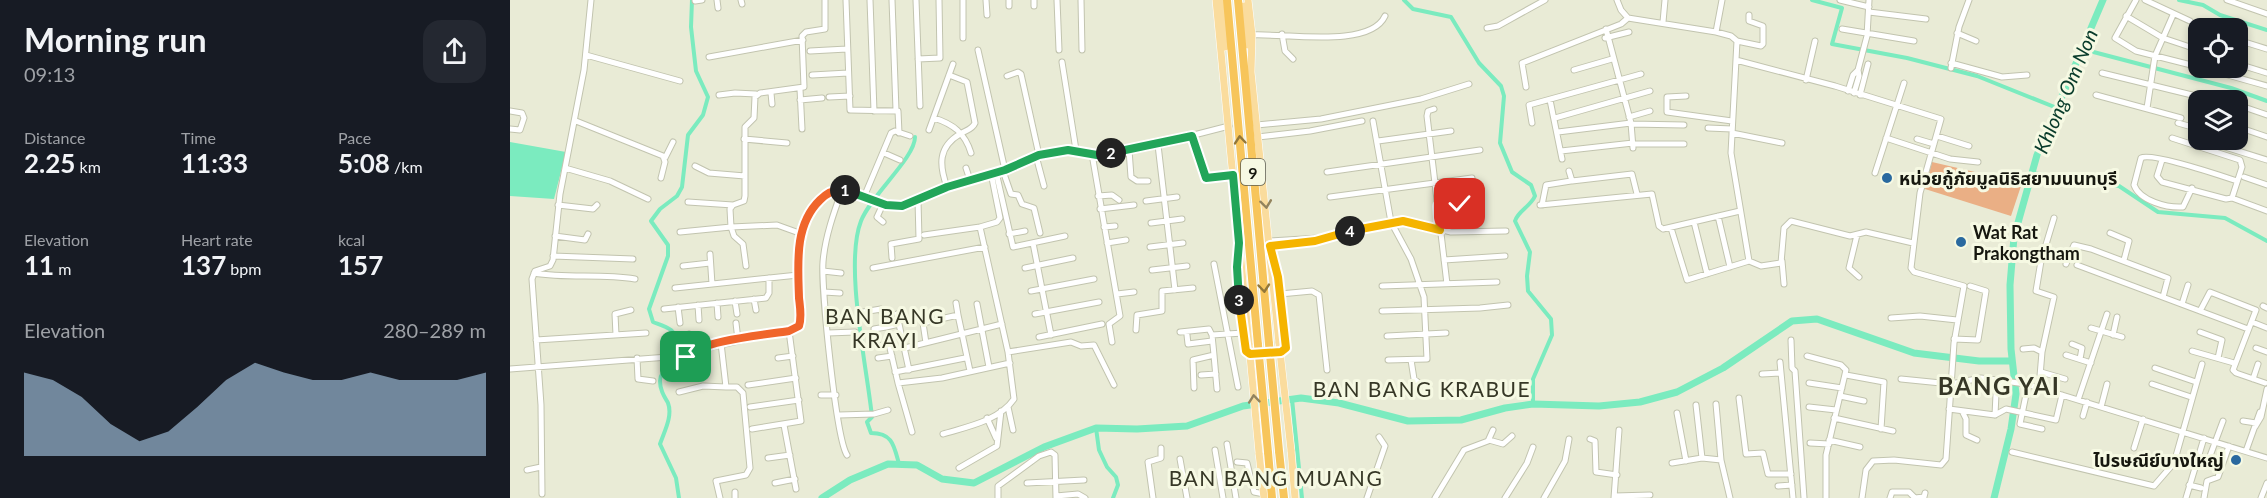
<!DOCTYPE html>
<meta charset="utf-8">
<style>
:root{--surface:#171b24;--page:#242831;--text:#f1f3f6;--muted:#9ea1a6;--accent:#97b5cf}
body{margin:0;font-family:Lato,"Noto Sans Thai",sans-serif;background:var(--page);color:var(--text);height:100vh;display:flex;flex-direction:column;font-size:22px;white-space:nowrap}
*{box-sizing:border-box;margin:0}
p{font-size:20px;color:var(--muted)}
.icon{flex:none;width:33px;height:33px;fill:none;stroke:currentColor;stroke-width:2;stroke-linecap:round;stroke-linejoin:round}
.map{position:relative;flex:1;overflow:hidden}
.details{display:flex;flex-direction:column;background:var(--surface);width:510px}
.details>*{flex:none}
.controls{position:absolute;left:1678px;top:18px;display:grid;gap:12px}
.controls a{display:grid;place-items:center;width:60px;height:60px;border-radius:12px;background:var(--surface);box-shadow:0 3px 9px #0003;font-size:30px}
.pin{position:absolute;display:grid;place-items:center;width:51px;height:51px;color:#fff;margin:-26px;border-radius:12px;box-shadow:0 3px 9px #0006}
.km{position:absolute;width:30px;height:30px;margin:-15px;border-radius:50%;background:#222;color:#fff;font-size:16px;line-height:30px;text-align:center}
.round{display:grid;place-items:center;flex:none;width:63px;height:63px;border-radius:18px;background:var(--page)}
.head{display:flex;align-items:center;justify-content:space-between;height:102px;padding:0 24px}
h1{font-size:33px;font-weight:700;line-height:45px}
.figures{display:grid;grid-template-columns:repeat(3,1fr);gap:9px;height:102px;padding:6px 24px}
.figures div{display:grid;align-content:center}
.figures b{font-size:26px;font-weight:700}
.figures small{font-size:16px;font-weight:400}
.figures p{font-size:16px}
.chart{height:168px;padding:12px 24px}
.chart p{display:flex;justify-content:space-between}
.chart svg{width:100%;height:108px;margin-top:6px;fill:var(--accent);opacity:.7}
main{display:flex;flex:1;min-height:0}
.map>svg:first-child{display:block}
.green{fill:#eaaf85}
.water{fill:#7bebbf}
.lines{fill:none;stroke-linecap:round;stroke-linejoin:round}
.canal{stroke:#7bebbf;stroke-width:4}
.river{stroke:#7bebbf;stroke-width:7}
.minor-casing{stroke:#c2c4af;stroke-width:7}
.major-casing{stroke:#fff;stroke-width:8}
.highway-casing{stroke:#fff;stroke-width:10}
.minor{stroke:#fff;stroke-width:5}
.major{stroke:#fadc9d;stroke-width:7}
.highway{stroke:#f7c55b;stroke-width:8}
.major-bridge-casing{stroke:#fff;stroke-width:8;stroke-linecap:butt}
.highway-bridge-casing{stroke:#fff;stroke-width:10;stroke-linecap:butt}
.major-bridge{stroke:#fadc9d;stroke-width:7}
.highway-bridge{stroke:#f7c55b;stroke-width:8}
.oneway{stroke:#927739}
.oneway2{stroke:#93835d}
.split-1-casing{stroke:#fff;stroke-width:12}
.split-2-casing{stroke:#fff;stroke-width:12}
.split-3-casing{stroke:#fff;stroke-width:12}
.split-4-casing{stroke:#fff;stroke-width:12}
.split-5-casing{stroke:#fff;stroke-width:12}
.split-1{stroke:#f0652b;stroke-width:8}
.split-2{stroke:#22a559;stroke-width:8}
.split-3{stroke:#22a559;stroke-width:8}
.split-4{stroke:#f5b400;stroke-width:8}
.split-5{stroke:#f5b400;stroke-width:8}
.poi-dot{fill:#2a699f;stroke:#f6f9e3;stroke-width:2}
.labels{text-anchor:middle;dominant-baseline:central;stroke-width:6;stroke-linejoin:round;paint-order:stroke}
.shield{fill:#f6f9e3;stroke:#595b4f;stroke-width:1.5}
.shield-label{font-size:16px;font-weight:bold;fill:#16170f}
.poi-label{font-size:18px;font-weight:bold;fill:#16170f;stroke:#f6f9e3;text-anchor:start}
.water-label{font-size:20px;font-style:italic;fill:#083b2a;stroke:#f6f9e3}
.quarter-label{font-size:21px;letter-spacing:1.5px;fill:#363726;stroke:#f6f9e3}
.district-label{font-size:24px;font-weight:bold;letter-spacing:1.5px;fill:#363726;stroke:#f6f9e3}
</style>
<main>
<section class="details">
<div class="head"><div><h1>Morning run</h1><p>09:13</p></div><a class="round"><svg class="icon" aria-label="share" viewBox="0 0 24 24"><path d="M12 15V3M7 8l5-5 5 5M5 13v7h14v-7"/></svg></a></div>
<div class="figures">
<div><p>Distance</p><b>2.25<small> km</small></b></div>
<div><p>Time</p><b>11:33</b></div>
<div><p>Pace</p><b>5:08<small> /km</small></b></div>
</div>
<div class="figures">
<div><p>Elevation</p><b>11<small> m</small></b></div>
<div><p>Heart rate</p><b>137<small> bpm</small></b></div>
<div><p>kcal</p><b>157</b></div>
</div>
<div class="chart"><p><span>Elevation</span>280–289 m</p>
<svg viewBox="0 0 160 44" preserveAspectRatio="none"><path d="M0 44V10L10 13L20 20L30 31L40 38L50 34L60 24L70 13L80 6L90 10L100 13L110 13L120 10L130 13L140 13L150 13L160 10V44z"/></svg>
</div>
</section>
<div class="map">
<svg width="1757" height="498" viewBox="0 0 1757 498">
<rect width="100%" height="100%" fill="#e9ebd6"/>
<!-- green -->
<path class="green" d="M1422 162 1512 183 1501 216 1415 189Z"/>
<!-- water -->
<path class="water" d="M0 142 56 152 44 199 0 196Z"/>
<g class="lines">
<!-- canal -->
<path class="canal" d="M894 0 903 9 941 17 969 63 991 86 994 96 990 143 1002 172 1021 185 1025 196C1020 207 1008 211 1005 221L1020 252 1017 276 1018 291 1041 319 1042 335 1023 379V404
M1302 0 1332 8 1322 44 1397 58 1467 76 1547 108
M1669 0 1693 5 1710 15 1757 30
M1572 49 1721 88 1757 101
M1522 173 1609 186 1648 212 1715 218 1757 241
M782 399 792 498
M586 428 589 450 597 467 606 477 608 485 603 498
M389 464C384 446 383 433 361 433L357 422 362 417C357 367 334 265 351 221 361 195 405 158 405 137
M169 498 166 478 150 444C154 432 163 416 158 403 154 396 150 390 150 381 150 371 159 370 164 364 173 355 170 338 161 330 156 326 148 324 143 322L139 309 158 256V245L141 221 150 209 167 196 172 187 178 135 193 115 198 97 186 71 181 27 182 0"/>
<!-- river -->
<path class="river" d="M312 498 340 480 378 464 407 465 432 479 464 483 534 447 586 428 627 429 677 426 733 406 791 398 829 403 898 421 951 420 995 408 1023 404 1089 406 1130 402 1167 392 1213 368 1282 321 1307 319 1404 353 1469 361H1502
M1484 498 1501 429 1506 394 1501 349 1500 285 1504 237 1527 155 1593 0"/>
<defs>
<path id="minor" d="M207 0 208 8
M231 0 232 4
M336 0 340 110 388 111 389 133
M360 0 364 111
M382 0 386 110
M406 0 410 106
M453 0V38
M476 0 477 15
M499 0V6
M524 0V6
M547 0 549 50
M571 0 572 50
M1107 0 1111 10 1118 18 1206 32 1221 36 1227 41 1221 153 1239 261
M1330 0 1359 7
M1626 0 1605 38 1626 51 1689 67
M1635 0 1680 21
M1717 0 1757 14
M185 1 192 0
M1359 12 1416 19
M1616 16 1653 38 1689 50
M1153 22 1155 0
M977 28 988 26 1035 0
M1096 29 1121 123 1123 148
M1332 29 1404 41
M1206 32 1212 0
M1447 33 1466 41
M772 34 775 51 783 59
M742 35C774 33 860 49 875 16
M1095 38 1119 32
M1728 40 1757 49
M1227 41 1251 46 1253 44V26L1239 21V15
M468 50 495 170
M300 51 337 49
M76 55 170 81
M199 57 293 40
M408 59 430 58 429 0
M1226 60 1325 86 1431 119 1410 193 1401 268 1404 272 1454 286 1444 343 1436 459 1431 465 1384 460 1363 461 1356 470 1352 498
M552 62 566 150
M1441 63 1492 77 1517 75
M1728 64 1757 73
M1441 68 1449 27 1459 0
M1693 68 1757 86
M1064 70 1102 59
M1348 70 1357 36 1359 0
M1592 73 1682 95
M302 75 338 73
M497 76 508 72 511 74 529 155
M1296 80 1305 41
M1016 87 1012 63 1111 24 1118 18
M290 89 292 129
M1338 91 1343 75 1348 70 1349 76 1344 93
M261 93 262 104
M1692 94 1717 100
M209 95 225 93 246 94
M1350 95 1358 64
M1586 95 1671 118
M1176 96 1157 97V112L1222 121
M319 97 340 96
M290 100 312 98
M1040 100 1052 159
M1728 105 1757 115
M1637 108 1645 56 1663 15
M924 109 918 111 917 116 937 284
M0 111 12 113 14 118 10 130 0 129
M1119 117 1140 111
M424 118C443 124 455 133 461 153
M1045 118 1140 91
M66 121 153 156 155 162 151 178
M863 121 881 222 901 259 914 297 917 359 878 360
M1022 123 1019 105 1131 74
M1668 123 1689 129
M1121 124 1174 125
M747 125 811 119 911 99 959 84
M1728 127 1757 137
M1198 128 1222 129
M419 130 443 64
M1048 132 1121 123
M1222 133 1272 143
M682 136 696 178 723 175
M1427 136 1459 146
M748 137 800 131 852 121
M1376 138 1440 159 1468 162
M1662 138 1730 160 1732 167 1722 198
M234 139 277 143
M1407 139 1424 144
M1693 140 1757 160
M868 141 941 131
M1123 144H1174
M648 145 665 290
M619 150 621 177 627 181H638
M1051 151 1123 143
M374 153 390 160
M582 154 610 316 599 324 602 342
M526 156 534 186
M155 158 163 142
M1652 160 1647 176 1652 182 1716 199 1722 198 1757 211
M185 166 199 173 235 176
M55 168 100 181 138 199
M456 168 460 180
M493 171 501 194 508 195 512 204 524 208 530 233
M1059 171 1062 181 1122 174 1127 194
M486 172 503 247 555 236
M817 172 970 150
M1365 173 1394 83
M1734 177 1757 185
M437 187C429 165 428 147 450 134 456 130 462 130 465 123L457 82 439 75
M1682 188 1673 207C1657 208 1630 201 1624 185L1631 158C1641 152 1712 176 1727 181
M332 190C324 212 315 237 313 262 311 287 326 438 337 455
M588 196 602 195 609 200
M354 197 381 133 385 131 400 136
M820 197 962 178
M636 201 667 197
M178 202 223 205
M373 204 367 217 373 222
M48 205 83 209 87 205
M1030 205 1142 194 1149 226 1153 229 1230 211
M1032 205 1036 185 1061 181
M928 206 966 203
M590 209 624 205
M1208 216 1220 267
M1184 222 1197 274
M641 223 672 219
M594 227 605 226
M1161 228 1177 280 1239 261 1251 266 1271 263 1274 228 1281 221 1340 236 1356 232 1403 243
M170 232 221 227 224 236 233 244 236 266
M1600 233 1619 241 1614 260
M292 234 267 225 221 227 220 209 223 205 234 201 235 196V127L244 118 245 97 250 93 294 87 292 36 296 32 315 29V0
M499 234 515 231
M414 235 470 227
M1347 235 1339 268 1349 277
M45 236 75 240 78 234
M760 241 809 238
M523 243 541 335
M597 243 616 240
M760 246 805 241 834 232 893 221 941 232 996 231
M640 247 673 243
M200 254 202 284
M43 256 123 259
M382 258 381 244 409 239 408 200
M934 260 995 256
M1272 261 1274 284
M704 264 728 387
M1556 264 1564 245 1581 249 1658 278 1653 297
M1567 265 1738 329
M173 266 200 263
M363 268 475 247
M515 268 563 258
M642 270 677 266
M313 271 331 273
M24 273C57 279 91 273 125 279
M872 286 987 282
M165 288 288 275
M521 291 584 279
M314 292 330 293
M607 294 624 292
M770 294 802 291 809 295 817 370
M244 299 246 310
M225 301 227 314
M207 303 208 317
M446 303 448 315
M467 304 479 367
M1672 304 1678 285
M188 305 189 320
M1753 306 1757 308
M168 307 170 323
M154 309 256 298 259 293V278
M872 311 970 308 998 305
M1690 311 1700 292 1746 310 1723 370 1726 373 1755 383
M353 312 371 309 376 327 389 324 399 370
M387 314 389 324
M525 314 589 302
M1381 318 1410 316 1447 320
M1742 322 1757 328
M226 323 228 340
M1581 328 1612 337
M364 329 376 327
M626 330 627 315 652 311V291L683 288
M670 332 699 329 702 335
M1690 332 1712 340 1708 358
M318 333 345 332
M179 334 189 349
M106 335 105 314 121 310
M677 335 678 344 702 341
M1603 335 1607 317
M877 336 936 333
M529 337 592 324
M1444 339 1468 340 1476 291 1460 286
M26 340 136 333
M1281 340 1282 368 1285 371 1294 498
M416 343 413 323 448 315 460 371
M1562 344 1572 348 1570 359
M368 346 379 344 388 383
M395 348 492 324
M1746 348 1757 352
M1513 349 1524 348 1532 352 1529 388
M1682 351 1724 363
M498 352 561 342 571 346 584 345 604 385
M1532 352 1544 297 1526 291 1531 261 1544 218
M704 355 707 389
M1556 355 1581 363
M1297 356 1331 365 1336 370 1316 455V498
M127 358 128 379 143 381
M268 358 283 356
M368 358 382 356
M901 360 904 379 909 383
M1270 362 1283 498
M1645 368 1686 382
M0 369 158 357 285 328C305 310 263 216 324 190L344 193 376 205 392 206 437 187 495 170 529 155 566 150 596 154 641 146 719 126
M385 372 455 358
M1531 372 1555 379
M1252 374 1271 373
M172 375 171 361 180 352
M691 375 706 374
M1336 375 1374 382 1371 429
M1391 379 1441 384 1471 378 1516 384 1757 458
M1743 379 1748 364
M1299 383 1332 388
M1642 384 1681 397
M238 385 286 378
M1518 385 1510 424 1532 429
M684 388 683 360 704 355 702 335 733 333
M169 392 193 386 216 387
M311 395H326
M1330 396 1354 401
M1229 398 1236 454 1253 453 1258 474H1281
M1568 400 1597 314
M1206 404 1211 460 1220 498
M1186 405 1192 458
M240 407 289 400
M498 407 503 430
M1299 407 1326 410
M1591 407 1597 384
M1439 409 1485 415 1486 394 1491 380
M1452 411 1456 419V435L1467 440
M1167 413 1176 461
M329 415 364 414 378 410
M1485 415 1496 409 1546 420 1552 395
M1573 416 1577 402
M477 418 486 438
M1324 418 1383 431
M1733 421 1746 423
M274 425 286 489
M1745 427 1751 417 1757 389
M242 429 291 421 279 331
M402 432 388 383 432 378 500 363
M433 434C456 427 489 421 504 399L498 352 470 227 487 222 490 218 481 173
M1080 439 1085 441 1086 472 1107 475
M979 440 993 444 1002 436
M1319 440 1350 447
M1300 443 1319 444
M717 444 726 498
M1624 448 1633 419
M705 450 713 498
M1736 451 1750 412
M1502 452 1644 486 1664 463 1692 364
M258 458 280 455
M670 459 677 498
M727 462 737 463 744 492 754 494
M1162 463 1192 458 1211 460
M1697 464 1713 421
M449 468 487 446 491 411
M17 470 31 467
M265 483 285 479
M517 483 574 480
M1679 485 1691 488
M1268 486 1282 485
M225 492V498
M32 494 31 405 22 279 25 271 40 266 43 260 50 194 74 70 81 0
M546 496 568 494 575 498
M1105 496 1140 495
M210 498 206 481 236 475 240 468 233 393 227 387H216L211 343
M488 498V486L529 456 541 452 545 455 546 498
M643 498 638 462 651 458V448
M857 498 875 446 869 437
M925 498 954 450 978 441 983 430
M995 498 1017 463 1023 447
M1034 498 1055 461 1059 439
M1104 498 1109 430
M1380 498 1382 492H1399L1405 498 1414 497 1415 493
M1676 498 1694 438
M1694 498 1697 481 1708 477 1719 446
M1751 498 1757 483"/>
<path id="major" d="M706 0 739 345
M711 0 715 47
M738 0 742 35 741 72 769 343
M734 6 738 45
M727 263 736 351 740 354 771 352 776 348 766 266
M781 450 785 498
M749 453 754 498"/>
<path id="highway" d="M717 0 748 345
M728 0 759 344
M769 451 774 498
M758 452 762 498"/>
</defs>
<!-- minor casing -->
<use href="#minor" class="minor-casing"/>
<!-- major casing -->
<use href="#major" class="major-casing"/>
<!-- highway casing -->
<use href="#highway" class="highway-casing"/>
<!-- minor -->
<use href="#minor" class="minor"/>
<!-- major -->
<use href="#major" class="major"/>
<!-- highway -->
<use href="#highway" class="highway"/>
<defs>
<path id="major-bridge" d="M769 343 781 450
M739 345 749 453"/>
<path id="highway-bridge" d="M759 344 769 451
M748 345 758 452"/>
</defs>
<!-- major-bridge casing -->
<use href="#major-bridge" class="major-bridge-casing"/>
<!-- highway-bridge casing -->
<use href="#highway-bridge" class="highway-bridge-casing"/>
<!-- major-bridge -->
<use href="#major-bridge" class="major-bridge"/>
<!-- highway-bridge -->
<use href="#highway-bridge" class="highway-bridge"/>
</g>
<!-- one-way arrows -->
<defs><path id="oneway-chevron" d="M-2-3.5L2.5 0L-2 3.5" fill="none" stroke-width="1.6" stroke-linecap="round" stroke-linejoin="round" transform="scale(1.5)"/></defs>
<g class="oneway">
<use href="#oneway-chevron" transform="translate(730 140) rotate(-95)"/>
<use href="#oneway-chevron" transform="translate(754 288) rotate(85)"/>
</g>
<g class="oneway2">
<use href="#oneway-chevron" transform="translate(756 204) rotate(83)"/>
<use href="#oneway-chevron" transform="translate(744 399) rotate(-96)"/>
</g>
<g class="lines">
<defs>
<path id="split-1" d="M176 357C192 340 254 335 279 331L289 326C292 317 290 307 289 298 288 264 284 225 310 200 317 193 325 189 335 190"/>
<path id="split-2" d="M335 190 376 205 392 206 437 187 495 170 529 155 558 150 587 155 601 153"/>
<path id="split-3" d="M601 153 682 136 696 178 723 175 729 243 727 267 729 300"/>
<path id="split-4" d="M729 300 736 351 740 354 771 352 776 348 768 277 760 246 805 241 840 231"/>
<path id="split-5" d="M840 231 893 221 930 230 928 206 950 204"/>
</defs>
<!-- split-1 casing -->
<use href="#split-1" class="split-1-casing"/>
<!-- split-2 casing -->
<use href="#split-2" class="split-2-casing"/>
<!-- split-3 casing -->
<use href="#split-3" class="split-3-casing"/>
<!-- split-4 casing -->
<use href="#split-4" class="split-4-casing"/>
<!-- split-5 casing -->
<use href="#split-5" class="split-5-casing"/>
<!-- split-1 -->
<use href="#split-1" class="split-1"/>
<!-- split-2 -->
<use href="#split-2" class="split-2"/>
<!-- split-3 -->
<use href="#split-3" class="split-3"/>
<!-- split-4 -->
<use href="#split-4" class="split-4"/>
<!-- split-5 -->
<use href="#split-5" class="split-5"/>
</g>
<!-- markers -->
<g class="poi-dot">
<circle cx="1377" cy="178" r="6"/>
<circle cx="1451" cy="242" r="6"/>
<circle cx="1726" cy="460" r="6"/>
</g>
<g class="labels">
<!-- shield labels -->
<rect class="shield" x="731" y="159" width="24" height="26" rx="4.5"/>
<g class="shield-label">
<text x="743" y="172">9</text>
</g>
<!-- poi labels -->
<g class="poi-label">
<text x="1389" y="178">หน่วยกู้ภัยมูลนิธิสยามนนทบุรี</text>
<text x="1463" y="232">Wat Rat<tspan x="1463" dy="21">Prakongtham</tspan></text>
<text x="1714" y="460" text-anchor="end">ไปรษณีย์บางใหญ่</text>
</g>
<!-- water labels -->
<g class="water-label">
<text transform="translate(1555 91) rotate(-67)">Khlong Om Non</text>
</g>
<!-- quarter labels -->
<g class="quarter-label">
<text x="375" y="315">BAN BANG<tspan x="375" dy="24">KRAYI</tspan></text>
<text x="912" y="388">BAN BANG KRABUE</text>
<text x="766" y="477">BAN BANG MUANG</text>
</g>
<!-- district labels -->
<g class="district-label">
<text x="1489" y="385">BANG YAI</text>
</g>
</g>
</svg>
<div class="controls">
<a><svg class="icon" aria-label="locate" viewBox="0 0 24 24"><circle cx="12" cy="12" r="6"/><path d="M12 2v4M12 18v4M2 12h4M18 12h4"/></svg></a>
<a><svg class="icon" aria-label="layers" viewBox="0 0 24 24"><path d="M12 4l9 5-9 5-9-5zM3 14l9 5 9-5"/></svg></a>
</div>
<div class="pin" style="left:176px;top:357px;background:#1e9e55"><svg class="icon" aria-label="arrive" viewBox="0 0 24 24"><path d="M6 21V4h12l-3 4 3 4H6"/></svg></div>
<div class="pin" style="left:950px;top:204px;background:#d93025"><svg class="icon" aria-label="check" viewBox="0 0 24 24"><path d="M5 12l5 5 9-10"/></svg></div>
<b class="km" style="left:335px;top:190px">1</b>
<b class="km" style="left:601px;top:153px">2</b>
<b class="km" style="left:729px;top:300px">3</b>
<b class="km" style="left:840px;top:231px">4</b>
</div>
</main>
